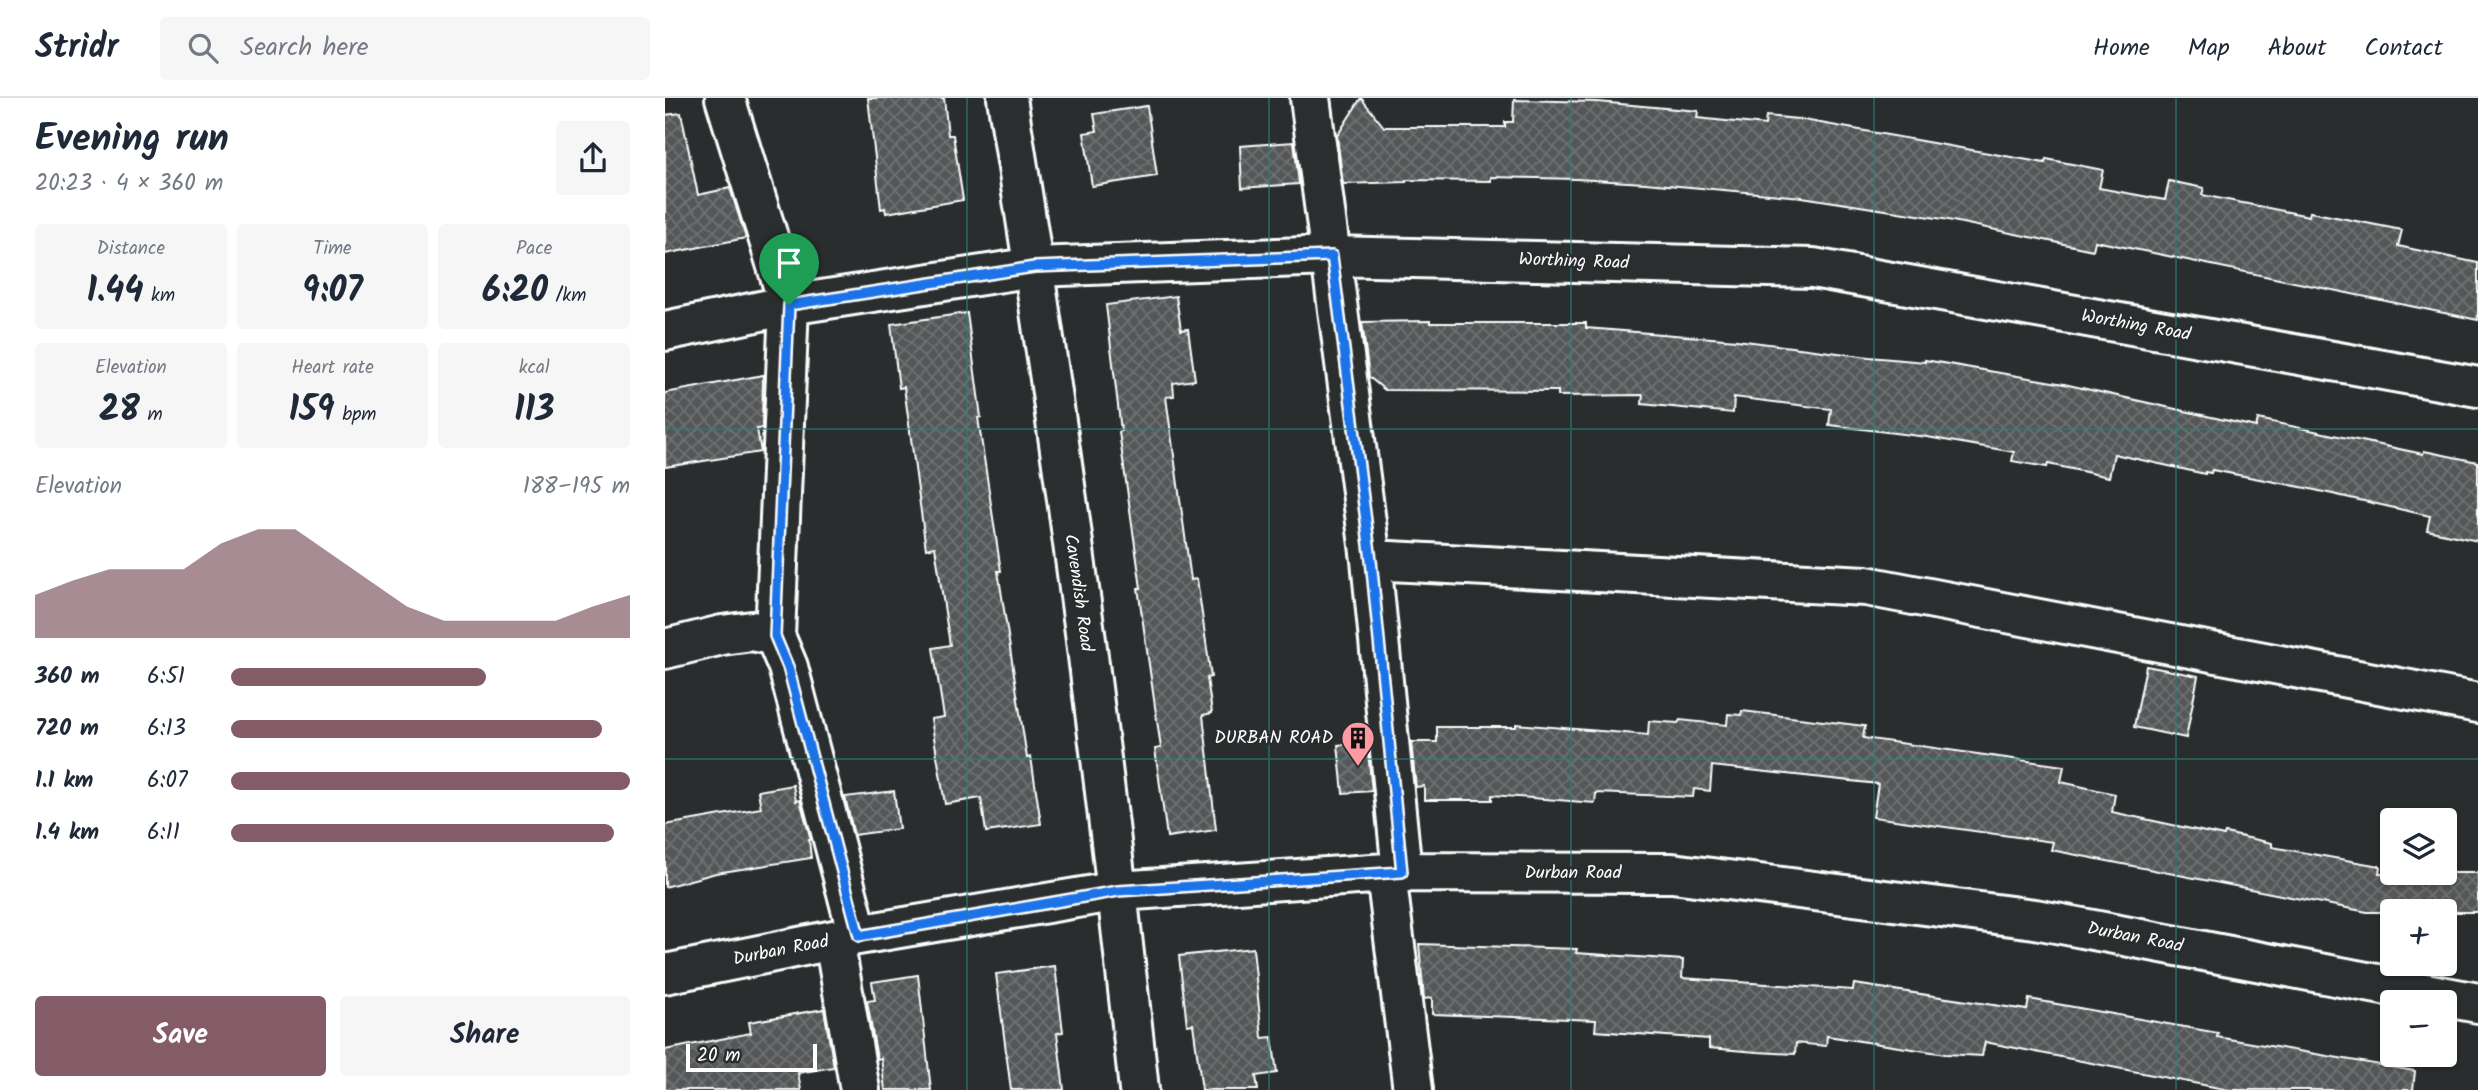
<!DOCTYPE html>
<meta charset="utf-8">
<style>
:root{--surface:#fff;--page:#f6f6f7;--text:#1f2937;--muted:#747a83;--line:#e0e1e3;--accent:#845c67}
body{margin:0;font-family:Kalam,sans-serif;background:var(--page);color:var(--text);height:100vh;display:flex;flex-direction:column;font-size:26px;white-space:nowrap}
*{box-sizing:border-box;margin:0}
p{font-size:23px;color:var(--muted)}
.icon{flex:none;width:38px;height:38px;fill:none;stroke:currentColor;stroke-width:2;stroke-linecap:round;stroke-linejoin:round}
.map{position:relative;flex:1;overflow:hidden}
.side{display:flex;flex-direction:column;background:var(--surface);width:665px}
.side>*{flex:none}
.tools{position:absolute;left:1715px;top:710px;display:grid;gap:14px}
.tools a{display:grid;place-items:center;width:77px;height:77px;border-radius:7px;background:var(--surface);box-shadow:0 2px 5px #0004;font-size:35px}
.scale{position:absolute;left:21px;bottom:18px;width:131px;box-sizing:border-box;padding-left:7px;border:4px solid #fff;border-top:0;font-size:19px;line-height:24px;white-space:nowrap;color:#fff;-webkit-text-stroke:5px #2a2d2e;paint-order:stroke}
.pin{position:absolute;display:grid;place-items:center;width:60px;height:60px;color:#fff;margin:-72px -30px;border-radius:50% 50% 50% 0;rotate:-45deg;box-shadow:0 0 7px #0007}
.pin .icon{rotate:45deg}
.round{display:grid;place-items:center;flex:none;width:74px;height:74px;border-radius:7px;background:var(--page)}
.headline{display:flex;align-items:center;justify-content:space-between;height:119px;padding:0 35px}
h1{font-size:38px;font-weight:600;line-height:52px}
.metrics{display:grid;grid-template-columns:repeat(3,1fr);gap:10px;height:119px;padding:7px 35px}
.metrics div{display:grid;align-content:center;border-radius:7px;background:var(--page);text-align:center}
.metrics b{font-size:35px;font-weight:600}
.metrics small{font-size:19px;font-weight:400}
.metrics p{font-size:19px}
.chart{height:196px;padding:14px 35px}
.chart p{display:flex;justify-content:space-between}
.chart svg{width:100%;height:126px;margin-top:7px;fill:var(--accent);opacity:.7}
.button{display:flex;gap:14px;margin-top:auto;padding:14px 35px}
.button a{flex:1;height:80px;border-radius:7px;background:var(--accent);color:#fff;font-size:28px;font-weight:600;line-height:80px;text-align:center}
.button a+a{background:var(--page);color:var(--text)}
ul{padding:0 35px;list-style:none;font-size:23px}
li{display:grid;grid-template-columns:112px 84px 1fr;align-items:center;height:52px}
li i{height:18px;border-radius:9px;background:var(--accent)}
header{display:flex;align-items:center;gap:42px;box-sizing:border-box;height:98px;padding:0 35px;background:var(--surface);border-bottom:2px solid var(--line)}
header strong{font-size:33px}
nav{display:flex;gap:38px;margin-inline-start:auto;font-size:24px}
.search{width:490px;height:63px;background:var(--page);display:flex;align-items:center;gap:18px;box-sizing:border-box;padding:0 24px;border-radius:7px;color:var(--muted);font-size:26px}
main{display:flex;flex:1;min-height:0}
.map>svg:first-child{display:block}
.building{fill:url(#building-cross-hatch);stroke:#fff;stroke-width:2}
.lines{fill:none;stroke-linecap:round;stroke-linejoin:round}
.minor-casing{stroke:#fff;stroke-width:44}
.minor{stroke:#2a2d2e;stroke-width:38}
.route-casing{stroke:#fff;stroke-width:14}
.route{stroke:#1a73e8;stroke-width:9}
.grid{fill:none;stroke:#27847c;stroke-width:2;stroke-opacity:0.55}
.labels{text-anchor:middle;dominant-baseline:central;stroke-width:5;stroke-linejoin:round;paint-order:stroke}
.street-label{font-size:18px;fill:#fff;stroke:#2a2d2e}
.poi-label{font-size:18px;fill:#fff;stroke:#2a2d2e;text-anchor:end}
</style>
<header>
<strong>Stridr</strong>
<div class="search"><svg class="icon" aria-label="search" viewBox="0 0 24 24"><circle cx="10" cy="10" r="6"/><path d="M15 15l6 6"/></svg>Search here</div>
<nav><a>Home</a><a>Map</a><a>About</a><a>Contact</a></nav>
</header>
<main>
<section class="side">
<div class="headline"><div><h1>Evening run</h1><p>20:23 · 4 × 360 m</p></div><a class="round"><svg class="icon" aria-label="share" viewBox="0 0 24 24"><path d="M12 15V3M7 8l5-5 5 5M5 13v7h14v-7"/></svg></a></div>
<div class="metrics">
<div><p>Distance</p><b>1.44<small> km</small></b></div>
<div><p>Time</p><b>9:07</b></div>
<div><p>Pace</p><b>6:20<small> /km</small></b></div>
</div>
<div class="metrics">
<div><p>Elevation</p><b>28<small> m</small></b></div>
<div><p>Heart rate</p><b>159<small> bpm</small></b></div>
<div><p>kcal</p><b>113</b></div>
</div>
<div class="chart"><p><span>Elevation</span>188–195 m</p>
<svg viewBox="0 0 160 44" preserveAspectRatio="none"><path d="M0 44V29L10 24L20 20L30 20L40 20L50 11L60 6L70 6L80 15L90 24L100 33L110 38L120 38L130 38L140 38L150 33L160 29V44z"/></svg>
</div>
<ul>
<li><b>360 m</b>6:51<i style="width:64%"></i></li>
<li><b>720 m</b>6:13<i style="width:93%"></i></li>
<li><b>1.1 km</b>6:07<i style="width:100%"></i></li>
<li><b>1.4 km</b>6:11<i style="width:96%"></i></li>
</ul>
<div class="button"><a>Save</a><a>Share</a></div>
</section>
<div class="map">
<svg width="1813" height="992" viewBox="0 0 1813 992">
<defs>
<pattern id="building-cross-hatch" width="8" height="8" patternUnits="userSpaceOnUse" patternTransform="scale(1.75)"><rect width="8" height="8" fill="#555758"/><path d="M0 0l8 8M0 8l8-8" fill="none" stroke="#6e7071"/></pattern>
</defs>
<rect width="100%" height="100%" fill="#2a2d2e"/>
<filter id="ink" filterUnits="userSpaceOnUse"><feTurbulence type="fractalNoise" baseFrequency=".0143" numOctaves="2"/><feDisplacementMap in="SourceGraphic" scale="14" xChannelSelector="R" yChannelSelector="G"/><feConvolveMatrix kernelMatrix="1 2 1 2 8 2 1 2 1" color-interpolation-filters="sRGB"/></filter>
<g filter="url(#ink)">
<!-- building -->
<path class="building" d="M203 0H279L283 37H288L298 102 221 115 220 110 216 111Z
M696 0 719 29H840V24H848L849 2 933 4 1033 13 1032 20 1100 27 1101 18 1133 21 1380 65 1381 61 1438 72 1434 90 1500 102 1504 83 1539 90 1537 97 1644 118 1645 114 1737 132 1733 148 1813 165V222L1430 143 1428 152 1278 121 1137 99 980 85 911 81 826 79V83L741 82V84L678 86 672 38Z
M482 8 492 78 427 88 419 35 432 33 429 16Z
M16 15 33 97 65 90 81 140 0 156V17Z
M629 44 634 86 577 90 575 48Z
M511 198 516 232 523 231 530 282 508 285 509 298 501 299 526 482 532 481 546 579 542 580 547 615 538 617 551 732 502 739 490 651 496 650 473 490H476L454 334 456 333 441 207Z
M302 215 316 319 313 320 336 473H333L362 660 366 659 376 726 321 734 316 700 280 706 266 621 279 619 268 550 285 547 270 449 261 451 239 289 234 290 226 226Z
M765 223V225H921V230L1072 242 1204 259 1260 264V262L1399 286 1591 329 1593 321 1758 356 1759 353 1813 364V443L1762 432 1765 418 1641 390 1547 372 1546 375 1540 374V376L1449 356 1444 379 1383 366 1382 369 1347 363 1349 354 1262 339 1164 327 1166 311 1069 299 1068 315 977 306 978 297 893 298V293L720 292 704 279 697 224Z
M98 277 97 330 92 331 96 354 0 369V295Z
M1481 568 1533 578 1521 640 1469 629Z
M1077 613 1200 628 1198 640 1399 668 1396 684 1450 696 1447 714 1559 738 1560 735 1607 745V749L1715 768 1714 775H1813V814H1702L1386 752 1388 744 1208 719 1213 686 1047 668 1045 693 1029 691 1028 699 931 695 930 705 827 697V702H759V688L751 689 746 644H772V629H851V626L983 637 984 623 1013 625 1015 622 1062 627 1063 616 1076 617Z
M696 645H702L707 693 678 695 673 647Z
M128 687 131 703 135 702 146 742H144L146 760 51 775 0 789V727L96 710 93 693Z
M229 693 234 731 189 737 180 699Z
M754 846 912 851 911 855 1018 862 1017 880 1188 892 1189 886 1362 912 1364 901 1553 935 1552 939 1750 973 1748 992H1564L1320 944 1317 958 1280 956 1162 938 1161 948 1131 945 1130 956 1092 954 1044 950V941L930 933 931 922 767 916V900L759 901Z
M588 850 597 940 607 939 612 975 591 978 593 992H537L528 926 522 927 514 858Z
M390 868 398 934 392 935 399 992H346L331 876Z
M253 877 266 992H220L216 960 212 961 202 903 210 902 207 884Z
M159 911 169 969 133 975 136 992H0V952L86 935 84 924Z"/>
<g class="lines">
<defs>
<path id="minor" d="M60 0 124 207 110 538 123 569 193 837
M342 0C395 329 439 660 474 992
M645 0 706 462 737 774
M0 233 124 207 369 169 667 158 1148 170 1813 289
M706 462 1201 488 1813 605
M0 551 57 537 87 533 110 538
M721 776 748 992
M169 842 195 992
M0 876 193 837 453 793 737 774 1007 775 1370 821 1813 905"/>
</defs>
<!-- minor casing -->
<use href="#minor" class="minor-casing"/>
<!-- minor -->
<use href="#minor" class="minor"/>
</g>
</g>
<g class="lines" filter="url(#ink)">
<defs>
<path id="route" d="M667 158 706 462 737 774 453 793 194 838 123 569 110 538 124 207 369 169Z"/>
</defs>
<!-- route casing -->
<use href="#route" class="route-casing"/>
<!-- route -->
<use href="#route" class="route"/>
</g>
<!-- grid -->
<path class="grid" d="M302 0V992M604 0V992M906 0V992M1209 0V992M1511 0V992M0 331H1813M0 661H1813"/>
<!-- icons -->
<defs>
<symbol id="building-pin" viewBox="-11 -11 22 30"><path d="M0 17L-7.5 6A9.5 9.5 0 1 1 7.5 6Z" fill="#ff9aa2" stroke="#2a2d2e"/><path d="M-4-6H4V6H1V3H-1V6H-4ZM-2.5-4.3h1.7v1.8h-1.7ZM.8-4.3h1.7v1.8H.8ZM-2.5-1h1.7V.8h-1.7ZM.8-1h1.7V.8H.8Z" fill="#111"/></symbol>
</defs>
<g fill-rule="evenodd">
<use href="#building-pin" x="674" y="621" width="38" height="52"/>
</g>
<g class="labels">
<!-- street labels -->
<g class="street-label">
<text transform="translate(909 164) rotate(2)">Worthing Road</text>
<text transform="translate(1471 228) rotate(10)">Worthing Road</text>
<text transform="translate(413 495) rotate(82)">Cavendish Road</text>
<text x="908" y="775">Durban Road</text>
<text transform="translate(1470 840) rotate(11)">Durban Road</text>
<text transform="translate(116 853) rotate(-11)">Durban Road</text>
</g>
<!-- poi labels -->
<g class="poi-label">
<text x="668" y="640">DURBAN ROAD</text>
</g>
</g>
</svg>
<div class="tools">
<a><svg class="icon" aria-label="layers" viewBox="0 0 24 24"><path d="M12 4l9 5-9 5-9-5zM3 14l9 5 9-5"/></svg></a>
<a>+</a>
<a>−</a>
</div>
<div class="scale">20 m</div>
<div class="pin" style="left:124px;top:207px;background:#1e9e55"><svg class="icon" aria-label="arrive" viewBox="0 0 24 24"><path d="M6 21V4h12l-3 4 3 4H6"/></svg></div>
</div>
</main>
